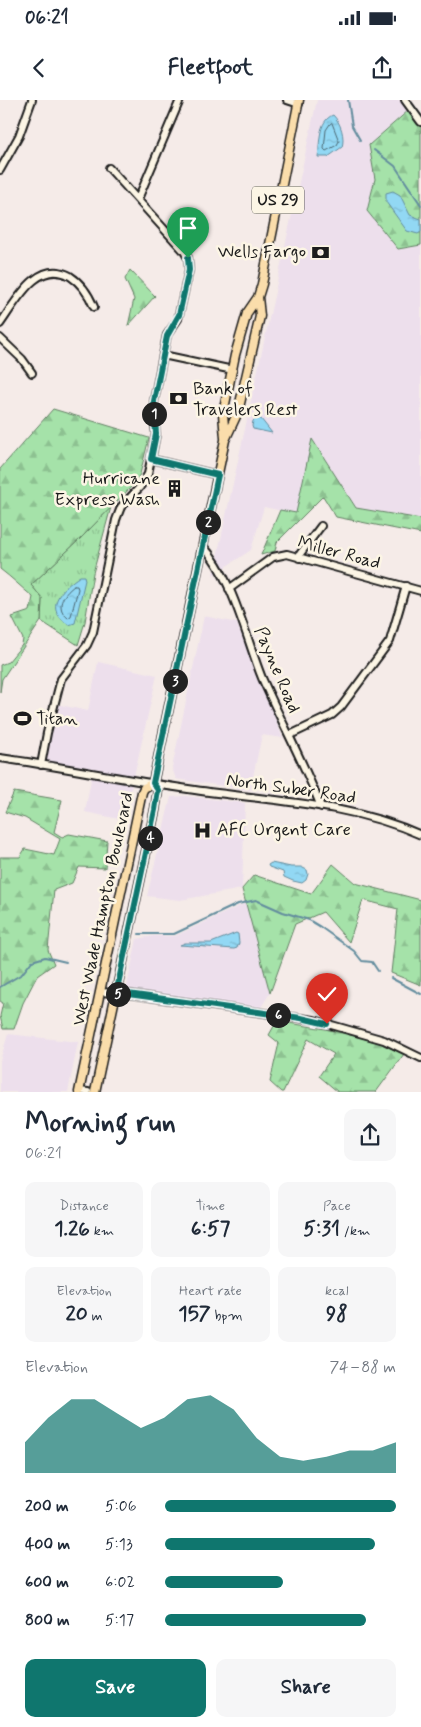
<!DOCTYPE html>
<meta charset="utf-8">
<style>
:root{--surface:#fff;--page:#f6f6f7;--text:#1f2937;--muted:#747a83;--accent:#0f766e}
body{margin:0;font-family:Mynerve,sans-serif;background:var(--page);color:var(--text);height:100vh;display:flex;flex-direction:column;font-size:19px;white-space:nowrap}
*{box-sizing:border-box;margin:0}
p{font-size:16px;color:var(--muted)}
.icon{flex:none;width:28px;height:28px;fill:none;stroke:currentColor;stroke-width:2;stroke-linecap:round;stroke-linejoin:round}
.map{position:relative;height:992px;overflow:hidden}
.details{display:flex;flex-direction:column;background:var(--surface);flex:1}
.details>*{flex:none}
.pin{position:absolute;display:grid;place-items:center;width:42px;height:42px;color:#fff;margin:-51px -21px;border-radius:50% 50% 50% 0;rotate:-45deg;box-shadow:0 0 5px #0007}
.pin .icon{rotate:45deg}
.km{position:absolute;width:25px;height:25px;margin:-12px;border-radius:50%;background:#222;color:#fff;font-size:14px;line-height:25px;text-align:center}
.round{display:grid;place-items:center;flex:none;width:52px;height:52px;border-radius:10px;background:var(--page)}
.summary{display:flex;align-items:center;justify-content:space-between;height:85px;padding:0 25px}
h1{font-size:28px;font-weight:700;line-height:38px}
.figures{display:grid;grid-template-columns:repeat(3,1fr);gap:8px;height:85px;padding:5px 25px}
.figures div{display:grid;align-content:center;border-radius:10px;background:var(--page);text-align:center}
.figures b{font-size:21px;font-weight:700}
.figures small{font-size:14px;font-weight:400}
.figures p{font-size:14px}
.chart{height:140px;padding:10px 25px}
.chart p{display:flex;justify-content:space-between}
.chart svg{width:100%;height:90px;margin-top:5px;fill:var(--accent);opacity:.7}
.cta{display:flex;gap:10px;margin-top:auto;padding:10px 25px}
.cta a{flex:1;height:58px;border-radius:10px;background:var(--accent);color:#fff;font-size:20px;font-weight:700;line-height:58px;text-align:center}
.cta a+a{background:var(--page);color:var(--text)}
ul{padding:0 25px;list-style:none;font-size:16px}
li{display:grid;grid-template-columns:80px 60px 1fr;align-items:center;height:38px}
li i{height:12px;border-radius:6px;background:var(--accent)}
.status{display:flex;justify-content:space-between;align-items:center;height:35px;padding:0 25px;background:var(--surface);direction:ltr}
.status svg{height:14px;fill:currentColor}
header{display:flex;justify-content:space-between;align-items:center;height:65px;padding:0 25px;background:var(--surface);font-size:22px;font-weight:700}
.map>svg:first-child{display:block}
.built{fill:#eddfec}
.grass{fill:url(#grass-tufts);stroke:#607f62}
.forest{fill:url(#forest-firs);stroke:#607f62}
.water{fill:url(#water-ripples);stroke:#638d9e}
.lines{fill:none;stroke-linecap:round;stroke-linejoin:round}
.shore{stroke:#4b6772;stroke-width:1}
.stream{stroke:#638d9e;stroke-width:2}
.minor-casing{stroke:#1c1c1c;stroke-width:10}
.major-casing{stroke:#1c1c1c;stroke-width:11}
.minor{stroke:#fcf5e5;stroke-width:6}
.major{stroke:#faddab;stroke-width:8}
.route-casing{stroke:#fff;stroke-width:10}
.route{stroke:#0f766e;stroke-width:6}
.labels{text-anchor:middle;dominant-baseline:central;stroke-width:5;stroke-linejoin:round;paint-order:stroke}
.shield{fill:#fcf5e5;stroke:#5f5d58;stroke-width:1}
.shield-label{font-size:16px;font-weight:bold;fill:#1c1c1c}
.poi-label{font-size:18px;fill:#1c1c1c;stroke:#fcf5e5;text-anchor:start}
.street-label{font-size:18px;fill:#1c1c1c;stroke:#fcf5e5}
</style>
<div class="status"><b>06:21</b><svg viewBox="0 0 49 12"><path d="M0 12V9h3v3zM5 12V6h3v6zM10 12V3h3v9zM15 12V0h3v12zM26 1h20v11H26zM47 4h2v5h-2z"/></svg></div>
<header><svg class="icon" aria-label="back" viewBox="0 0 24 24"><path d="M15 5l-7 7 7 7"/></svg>Fleetfoot<svg class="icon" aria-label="share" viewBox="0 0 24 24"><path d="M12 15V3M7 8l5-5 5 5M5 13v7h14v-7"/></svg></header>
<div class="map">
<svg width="421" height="992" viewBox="0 0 421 992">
<defs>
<pattern id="grass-tufts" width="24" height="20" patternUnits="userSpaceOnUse" patternTransform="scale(1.25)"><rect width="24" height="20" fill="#a5e2a9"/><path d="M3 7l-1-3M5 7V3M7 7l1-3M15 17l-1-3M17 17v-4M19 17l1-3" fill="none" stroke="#8dc191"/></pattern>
<pattern id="forest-firs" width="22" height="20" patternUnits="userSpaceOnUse" patternTransform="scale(1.25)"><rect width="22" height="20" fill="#a5e2a9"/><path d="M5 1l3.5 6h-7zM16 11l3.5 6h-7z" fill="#8dc191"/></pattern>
<pattern id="water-ripples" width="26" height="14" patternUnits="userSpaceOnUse" patternTransform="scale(1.25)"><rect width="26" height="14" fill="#92d8f4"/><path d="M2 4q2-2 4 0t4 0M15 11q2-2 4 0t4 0" fill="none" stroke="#7db9d1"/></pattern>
</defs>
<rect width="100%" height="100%" fill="#f5ebe8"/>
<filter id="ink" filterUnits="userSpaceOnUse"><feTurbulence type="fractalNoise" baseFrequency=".02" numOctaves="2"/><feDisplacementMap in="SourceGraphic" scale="10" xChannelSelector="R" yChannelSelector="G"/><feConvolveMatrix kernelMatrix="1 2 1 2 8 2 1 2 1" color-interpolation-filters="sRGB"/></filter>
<g filter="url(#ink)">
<!-- built -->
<path class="built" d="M317 0H401L409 10 369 45 375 79 367 111 398 149 421 145V419L356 408 312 340 296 414 264 407 251 450 213 475Z
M204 516 237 523 283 638 262 635 250 690 176 679 172 668Z
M98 562 157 575 124 720 85 712 92 674 39 663 51 603 88 611Z
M185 696 245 703 242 789 180 800 147 796 171 697Z
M246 803 270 893 260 909 229 907 126 891 137 839 153 836H175Z
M8 934 78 942 68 992H0V961Z"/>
<!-- grass -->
<path class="grass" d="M111 407 93 473 85 522 78 545 41 521 42 498 31 485 81 438Z"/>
<!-- forest -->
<path class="forest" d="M409 10 421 25V145L398 149 367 111 375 79 369 45Z
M130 170 155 196 128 226 134 199 125 179Z
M53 309 149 338 140 374 135 383 81 438 31 485 42 498 41 521 2 579 0 592V565L8 562 22 545 23 539 12 517 30 511 33 497C22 488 12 478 0 469V369Z
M312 339 356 408 421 419V434L336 417 323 396 277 442 275 451 261 455 280 410 296 413Z
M14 692 62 700 54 732 62 737 69 734 107 741 105 768 79 767 72 783 54 790 48 850 54 864 37 876 23 903 14 929H3L0 916 3 903 0 901V757H20L25 749 54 755 60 739 25 718 5 712Z
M333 764 355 783 421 800V885L391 873 398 809 363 800 349 842 323 812 295 824 270 893 242 789 254 775 311 794Z
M277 921 325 929 375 941 404 954 376 992H338L319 976 334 954 308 939 283 992H281L270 982 279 943 269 935Z"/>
<!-- water -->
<path class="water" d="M333 15C341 23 345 37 342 47L328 57H318C320 43 318 21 333 15Z
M393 91 400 95 410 115 421 119V132L418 134 407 131 386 102V93Z
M257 317 261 319 272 333 253 329 252 326 253 321Z
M80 476H84L85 480 75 523 69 525C42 508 61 489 80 476Z
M271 763 291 767H301L307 770 308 774 306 780 302 783 293 781 284 777 283 772 269 767 268 765Z
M236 833 238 834 239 843 237 848 234 849 180 845 185 843H211Z"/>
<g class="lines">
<!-- shore -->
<path class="shore" d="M332 23 339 41 337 45 326 51 324 49 326 30 330 24Z
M74 486H77L78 489 71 516 68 518C55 508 62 495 74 486Z"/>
<!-- stream -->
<path class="stream" d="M348 0 352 26 360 40
M374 50 395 66 421 105
M139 834H174L238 804 256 800 283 812 309 820 319 826 354 851 362 861 372 862 378 871
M391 878 421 894
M0 887 22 874 32 861 45 857 66 862"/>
<defs>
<path id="minor" d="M287 0 299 4
M405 0 421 22
M0 70 19 36 32 0
M138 99 180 0
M0 224C16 202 37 158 70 176 81 183 89 195 94 207
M0 238 22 259 32 273
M163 255 233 270
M151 359 218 375
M203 446C233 478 246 538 262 578 281 621 304 663 321 707
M299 458 300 454 321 426
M229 489 273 457 287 454 421 491
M290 635 332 615 341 607 390 541 406 486
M0 658C65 667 130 681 195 690 271 701 350 703 421 735
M41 665 47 633 61 579 87 545 93 532 116 420 121 407 140 387 148 374 156 334 154 317V301L167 235 178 219 189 170 188 158 184 151 109 68
M100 892 128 894 314 920 384 940 421 958
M79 991 88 992"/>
<path id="major" d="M225 338 223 314 235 255 247 213 258 197 262 184 299 0
M153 683 225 340 238 312 260 216 258 197
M79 992 142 692 144 688 153 683
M95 992 155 710 158 690 153 683"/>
</defs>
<!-- minor casing -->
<use href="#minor" class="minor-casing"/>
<!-- major casing -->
<use href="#major" class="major-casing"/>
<!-- minor -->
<use href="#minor" class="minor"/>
<!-- major -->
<use href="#major" class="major"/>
</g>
</g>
<g class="lines" filter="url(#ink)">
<defs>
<path id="route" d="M188 158 189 170 179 215 167 236 154 301 156 334 151 359 218 375 153 683 158 690 155 710 116 894H128L301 918 327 924"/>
</defs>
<!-- route casing -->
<use href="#route" class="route-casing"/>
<!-- route -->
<use href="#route" class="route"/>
</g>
<!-- icons -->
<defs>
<symbol id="bank-bare" viewBox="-9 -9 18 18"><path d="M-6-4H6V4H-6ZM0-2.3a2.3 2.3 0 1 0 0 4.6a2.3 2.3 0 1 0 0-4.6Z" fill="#1c1c1c" stroke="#fcf5e5" stroke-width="2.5" paint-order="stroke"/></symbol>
<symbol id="building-bare" viewBox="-9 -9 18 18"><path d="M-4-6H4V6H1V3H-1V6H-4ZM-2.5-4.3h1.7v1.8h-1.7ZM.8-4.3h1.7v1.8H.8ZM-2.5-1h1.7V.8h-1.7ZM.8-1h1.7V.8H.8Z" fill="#1c1c1c" stroke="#fcf5e5" stroke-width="2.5" paint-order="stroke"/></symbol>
<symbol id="stadium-bare" viewBox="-9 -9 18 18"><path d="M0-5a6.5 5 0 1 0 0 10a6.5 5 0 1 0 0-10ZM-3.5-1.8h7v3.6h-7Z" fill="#1c1c1c" stroke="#fcf5e5" stroke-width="2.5" paint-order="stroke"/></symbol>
<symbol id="hospital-bare" viewBox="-9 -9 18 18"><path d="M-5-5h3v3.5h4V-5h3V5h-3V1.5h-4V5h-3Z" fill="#1c1c1c" stroke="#fcf5e5" stroke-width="2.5" paint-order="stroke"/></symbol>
</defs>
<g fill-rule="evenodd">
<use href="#bank-bare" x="308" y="140" width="25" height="25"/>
<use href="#bank-bare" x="166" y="286" width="25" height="25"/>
<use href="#building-bare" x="162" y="376" width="25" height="25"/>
<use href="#stadium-bare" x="10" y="606" width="25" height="25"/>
<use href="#hospital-bare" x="190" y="718" width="25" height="25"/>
</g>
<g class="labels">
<!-- shield labels -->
<rect class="shield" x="252" y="86.5" width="52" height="27" rx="4"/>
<g class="shield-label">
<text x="278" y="100">US 29</text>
</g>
<!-- poi labels -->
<g class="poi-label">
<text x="306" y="152" text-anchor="end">Wells Fargo</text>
<text x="193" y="289">Bank of<tspan x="193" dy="21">Travelers Rest</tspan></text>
<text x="160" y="379" text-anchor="end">Hurricane<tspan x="160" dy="21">Express Wash</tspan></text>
<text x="36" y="619">Titan</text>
<text x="217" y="730">AFC Urgent Care</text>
</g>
<!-- street labels -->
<g class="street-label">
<text transform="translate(339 453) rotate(15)">Miller Road</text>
<text transform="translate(277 570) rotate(67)">Payne Road</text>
<text transform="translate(291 689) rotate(8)">North Suber Road</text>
<text transform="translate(103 809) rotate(-78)">West Wade Hampton Boulevard</text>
</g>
</g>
</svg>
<div class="pin" style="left:188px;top:158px;background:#1e9e55"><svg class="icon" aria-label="arrive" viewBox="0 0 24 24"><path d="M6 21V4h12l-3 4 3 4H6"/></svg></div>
<div class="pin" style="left:327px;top:924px;background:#d93025"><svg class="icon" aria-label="check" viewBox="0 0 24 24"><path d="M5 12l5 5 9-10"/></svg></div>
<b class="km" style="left:154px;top:314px">1</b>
<b class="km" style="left:208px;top:422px">2</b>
<b class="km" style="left:175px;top:581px">3</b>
<b class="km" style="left:150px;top:738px">4</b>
<b class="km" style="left:118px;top:894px">5</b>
<b class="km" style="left:278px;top:915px">6</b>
</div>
<section class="details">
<div class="summary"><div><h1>Morning run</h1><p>06:21</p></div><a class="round"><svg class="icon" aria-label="share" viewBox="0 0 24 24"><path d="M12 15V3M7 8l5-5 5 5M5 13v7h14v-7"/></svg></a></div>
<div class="figures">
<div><p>Distance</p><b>1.26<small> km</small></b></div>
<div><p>Time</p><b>6:57</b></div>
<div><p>Pace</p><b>5:31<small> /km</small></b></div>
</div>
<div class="figures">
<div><p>Elevation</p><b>20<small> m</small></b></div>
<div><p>Heart rate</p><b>157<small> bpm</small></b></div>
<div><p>kcal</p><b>98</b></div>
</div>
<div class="chart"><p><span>Elevation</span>74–88 m</p>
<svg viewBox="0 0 160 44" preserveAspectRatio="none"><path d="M0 44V29L10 17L20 8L30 8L40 15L50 22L60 17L70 8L80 6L90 13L100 27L110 36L120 38L130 36L140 33L150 33L160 29V44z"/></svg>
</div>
<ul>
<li><b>200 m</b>5:06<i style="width:100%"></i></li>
<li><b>400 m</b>5:13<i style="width:91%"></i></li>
<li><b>600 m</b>6:02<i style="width:51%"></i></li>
<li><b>800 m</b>5:17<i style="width:87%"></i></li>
</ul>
<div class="cta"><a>Save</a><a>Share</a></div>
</section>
